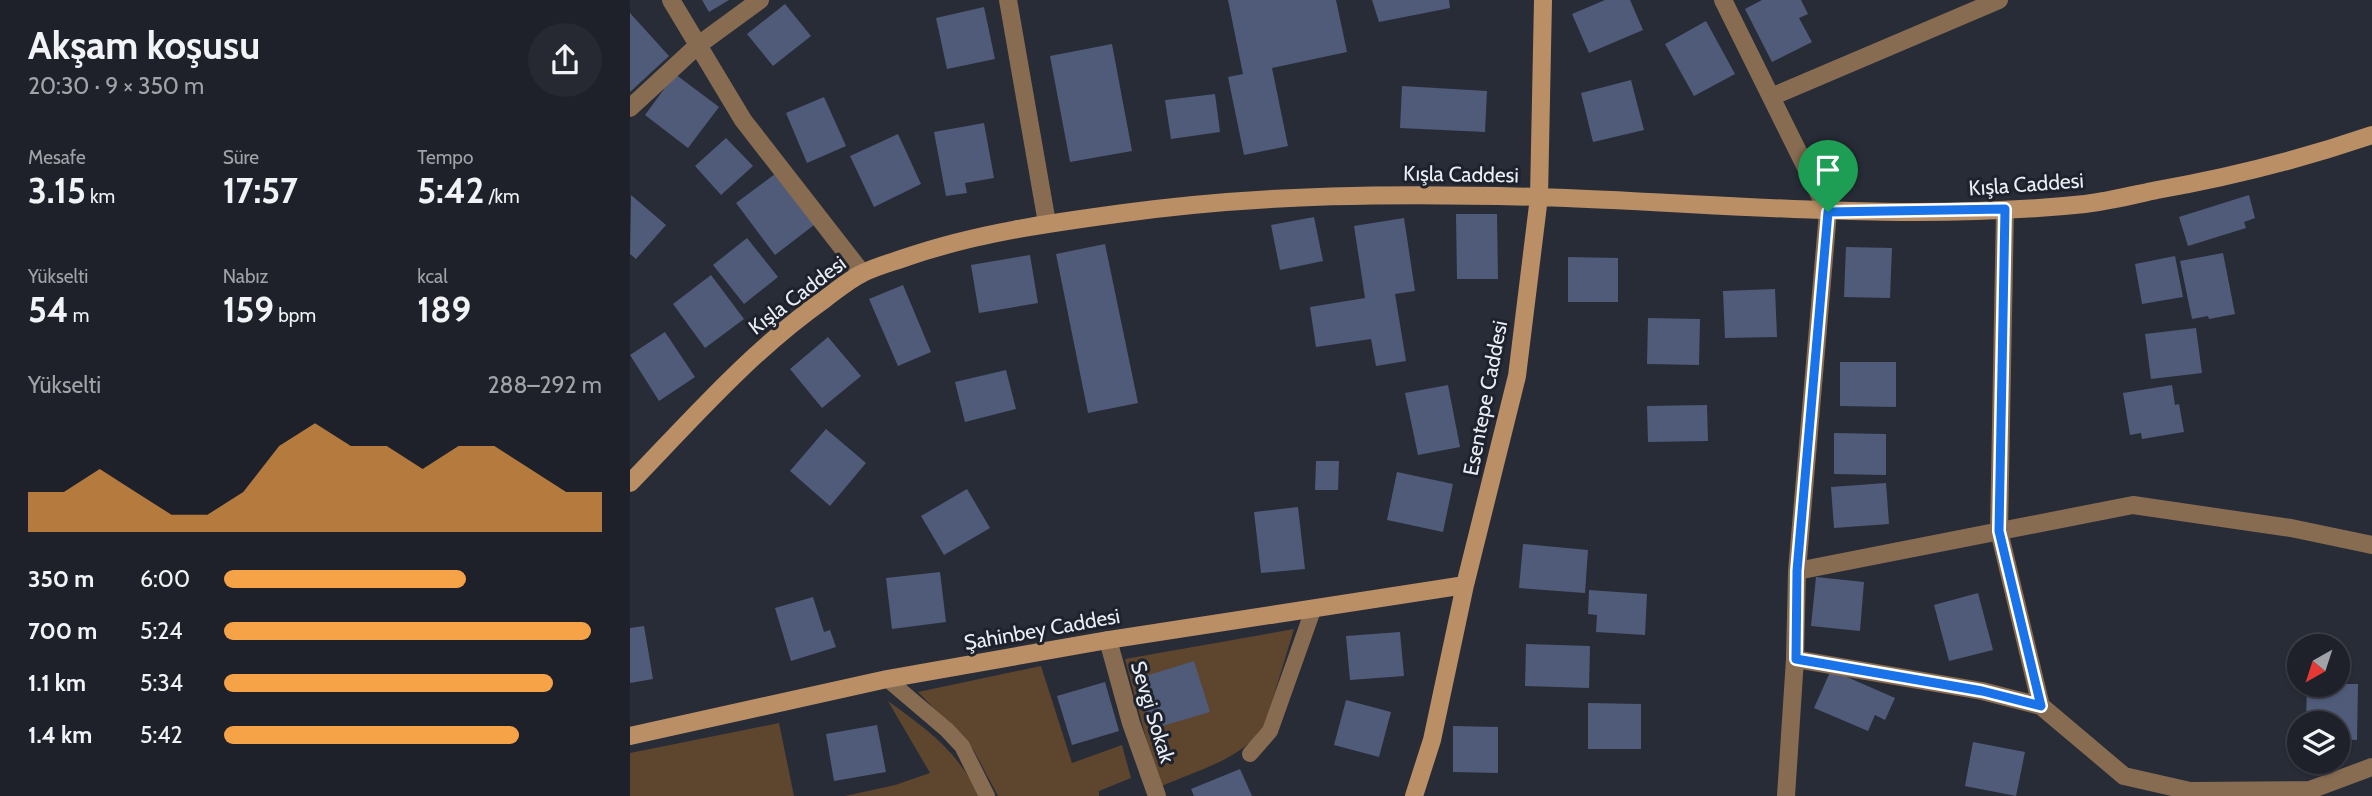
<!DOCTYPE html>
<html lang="tr">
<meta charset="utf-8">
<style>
:root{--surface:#1e2129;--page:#262931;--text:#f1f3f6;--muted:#a1a3a8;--line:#3c3e46;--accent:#f6a247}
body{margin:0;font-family:Cabin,sans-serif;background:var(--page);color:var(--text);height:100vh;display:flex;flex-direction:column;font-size:26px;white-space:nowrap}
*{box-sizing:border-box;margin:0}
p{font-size:23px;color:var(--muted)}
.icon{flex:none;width:38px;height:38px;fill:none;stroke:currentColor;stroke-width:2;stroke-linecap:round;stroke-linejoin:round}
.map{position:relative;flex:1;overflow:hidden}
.side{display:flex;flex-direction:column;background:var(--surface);width:630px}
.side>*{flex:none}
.needle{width:46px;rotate:219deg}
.tools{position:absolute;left:1657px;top:634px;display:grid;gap:14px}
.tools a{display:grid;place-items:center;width:63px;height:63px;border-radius:50%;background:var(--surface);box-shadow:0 2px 5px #0004,0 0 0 2px var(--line);font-size:35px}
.pin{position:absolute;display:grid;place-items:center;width:60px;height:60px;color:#fff;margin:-72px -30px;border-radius:50% 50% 50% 0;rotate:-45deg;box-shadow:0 0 7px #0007}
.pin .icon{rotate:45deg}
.round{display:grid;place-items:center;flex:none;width:74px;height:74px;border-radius:37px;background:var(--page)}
.summary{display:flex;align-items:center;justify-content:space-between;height:119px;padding:0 28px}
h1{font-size:38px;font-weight:800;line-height:52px}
.figures{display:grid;grid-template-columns:repeat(3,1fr);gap:10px;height:119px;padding:7px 28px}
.figures div{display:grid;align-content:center}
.figures b{font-size:35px;font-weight:800}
.figures small{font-size:19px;font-weight:400}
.figures p{font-size:19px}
.chart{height:196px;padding:14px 28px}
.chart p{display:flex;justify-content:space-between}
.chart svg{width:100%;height:126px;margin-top:7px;fill:var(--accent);opacity:.7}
ul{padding:0 28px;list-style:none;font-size:23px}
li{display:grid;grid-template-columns:112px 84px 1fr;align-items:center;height:52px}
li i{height:18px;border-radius:9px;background:var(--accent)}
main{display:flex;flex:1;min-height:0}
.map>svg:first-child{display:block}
.green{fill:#5e452e}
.building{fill:#505b7a}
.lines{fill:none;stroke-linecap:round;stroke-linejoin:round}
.lane{stroke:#876c52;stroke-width:16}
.street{stroke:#876c52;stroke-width:18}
.secondary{stroke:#ba8f66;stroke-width:18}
.route-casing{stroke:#fff;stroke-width:14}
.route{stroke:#1a73e8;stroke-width:9}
.labels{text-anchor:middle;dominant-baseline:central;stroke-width:6;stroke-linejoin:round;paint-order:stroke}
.street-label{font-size:21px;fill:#ebeef5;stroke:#1e222d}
</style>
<main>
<section class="side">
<div class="summary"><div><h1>Akşam koşusu</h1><p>20:30 · 9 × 350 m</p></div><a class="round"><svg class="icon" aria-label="share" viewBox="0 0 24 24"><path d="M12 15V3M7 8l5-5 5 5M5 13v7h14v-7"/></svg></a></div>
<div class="figures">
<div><p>Mesafe</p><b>3.15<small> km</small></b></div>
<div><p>Süre</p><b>17:57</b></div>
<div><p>Tempo</p><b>5:42<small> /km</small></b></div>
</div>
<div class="figures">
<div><p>Yükselti</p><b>54<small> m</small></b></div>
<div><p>Nabız</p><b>159<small> bpm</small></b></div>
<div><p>kcal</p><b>189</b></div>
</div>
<div class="chart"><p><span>Yükselti</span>288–292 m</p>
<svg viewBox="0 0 160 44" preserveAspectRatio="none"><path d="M0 44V30L10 30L20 22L30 30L40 38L50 38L60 30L70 14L80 6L90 14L100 14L110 22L120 14L130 14L140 22L150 30L160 30V44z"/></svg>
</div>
<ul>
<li><b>350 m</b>6:00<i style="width:64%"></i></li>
<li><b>700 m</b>5:24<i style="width:97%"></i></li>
<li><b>1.1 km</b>5:34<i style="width:87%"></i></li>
<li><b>1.4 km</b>5:42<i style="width:78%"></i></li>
</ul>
</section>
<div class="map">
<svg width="1742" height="796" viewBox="0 0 1742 796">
<rect width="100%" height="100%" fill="#282c37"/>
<!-- green -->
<path class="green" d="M664 629 635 725C614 759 567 770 532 786L517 742 495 659Z
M411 666 442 763 492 745 501 778 469 791V796H368L343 749 288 692Z
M258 701C295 728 330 752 348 796H215L265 785 300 773Z
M149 723 164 796H0V753Z"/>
<!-- building -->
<path class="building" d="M72 0H99L79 12Z
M598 0H706L717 52 642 68 658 146 614 155 598 77 613 74Z
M742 0H819L820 8 749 22Z
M975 0H1000L1013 30 959 53 942 14Z
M1132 0H1171L1178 14 1169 18 1182 42 1142 62 1115 9Z
M155 4 181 36 143 66 117 34Z
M354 7 365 59 317 69 306 18Z
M0 13 39 56 0 92Z
M1076 21 1105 74 1064 96 1035 44Z
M482 44 502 151 440 162 420 56Z
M45 74 89 107 58 148 15 115Z
M1001 80 1014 130 963 142 951 93Z
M772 86 857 91 855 132 770 128Z
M585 94 590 132 541 139 535 100Z
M194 97 216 146 177 163 156 113Z
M354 123 364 178 335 183 337 193 316 196 304 132Z
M268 134 291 184 244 207 220 156Z
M96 138 123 166 91 195 65 166Z
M145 174 184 225 145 255 106 203Z
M1 195 36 225 6 259 0 254Z
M1619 195 1625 218 1614 222 1616 228 1558 246 1549 217Z
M826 214H867L868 279H827Z
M684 217 693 261 650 270 641 225Z
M774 218 785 291 765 294 776 361 746 366 741 339 686 347 680 307 735 298 724 226Z
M117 238 148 277 114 304 83 265Z
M475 244 508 403 458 413 426 254Z
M1216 247 1262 248 1260 298 1214 297Z
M1593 253 1605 314 1579 319 1578 316 1562 319 1550 261Z
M400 255 408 303 349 313 341 265Z
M1545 256 1553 297 1512 304 1505 264Z
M938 257 988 258V302H938Z
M81 275 114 319 75 348 43 304Z
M273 285 301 352 268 366 239 299Z
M1145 289 1147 337 1095 338 1093 291Z
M1018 318 1070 319 1069 365 1017 364Z
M1566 328 1572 373 1521 379 1515 334Z
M35 332 65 377 29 401 0 355Z
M198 337 231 376 192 408 160 369Z
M1210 362H1266V407L1210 406Z
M376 370 386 409 335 422 325 382Z
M818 385 830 447 788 455 775 393Z
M1542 385 1545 405 1549 404 1554 432 1512 439 1511 433 1500 435 1493 393Z
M1077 405 1078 441 1018 442 1017 406Z
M196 429 236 463 200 506 160 471Z
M1204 433 1256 434V475L1204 474Z
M686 461H709L708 490H685Z
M767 472 823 484 813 532 757 520Z
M1256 483 1259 524 1204 528 1201 487Z
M337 489 360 528 314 555 291 516Z
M668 507 675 569 631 573 624 512Z
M893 544 958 550 955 593 889 588Z
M310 572 316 622 262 629 256 578Z
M1186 577 1234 582 1230 631 1181 626Z
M959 590 1017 594 1015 635 966 632 967 615 958 614Z
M1348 593 1363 650 1319 661 1304 605Z
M183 597 194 632 200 630 206 647 161 661 145 608Z
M14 626 23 679 0 683V628Z
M770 632 774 676 720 680 716 636Z
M896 644 960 646 959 688 895 686Z
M564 661 580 712 522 729 506 679Z
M1201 670 1265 698 1255 720 1245 715 1238 731 1184 708Z
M475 682 489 731 442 745 427 696Z
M1677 684H1728L1727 740 1708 739V723H1676Z
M716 700 761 712 749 757 704 745Z
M958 703 1011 704V749H958Z
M247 725 256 772 204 781 196 734Z
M823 726 868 727V773L823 772Z
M1343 742 1395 752 1386 796 1335 786Z
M610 769 622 796H564L561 789Z"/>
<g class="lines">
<!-- lane -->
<path class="lane" d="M257 679 317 730 332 746 357 796
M620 754 640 731 683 610"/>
<!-- street -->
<path class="street" d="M41 0 113 120 232 273
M378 0 417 223
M1093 0 1141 97
M0 108 67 46 130 0
M1375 210 1369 531 1411 706
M1167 571 1503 505 1661 528 1742 545
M478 640 501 723 527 796
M1165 659 1352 691 1411 706 1494 776 1560 791 1680 790 1742 767
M1156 796 1165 659 1167 571 1198 212 1141 97 1369 0"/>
<!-- secondary -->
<path class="secondary" d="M0 483C62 419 122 350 195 299 207 290 220 279 233 273 247 266 263 262 277 257 347 233 420 223 494 213 632 194 770 193 909 197 1091 203 1273 223 1455 204 1479 201 1503 195 1527 190 1601 177 1672 159 1742 135
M0 736 257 679 478 640 835 585
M784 796 802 740 835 585 887 376 909 197 913 0"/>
</g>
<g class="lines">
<defs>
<path id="route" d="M1375 209 1369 531 1411 706 1352 691 1166 659 1167 571 1198 212Z"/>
</defs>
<!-- route casing -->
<use href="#route" class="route-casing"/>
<!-- route -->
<use href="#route" class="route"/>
</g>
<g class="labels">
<!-- street labels -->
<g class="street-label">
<text transform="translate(831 174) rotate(1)">Kışla Caddesi</text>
<text transform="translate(1396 184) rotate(-4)">Kışla Caddesi</text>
<text transform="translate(167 295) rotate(-37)">Kışla Caddesi</text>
<text transform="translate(855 398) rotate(-79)">Esentepe Caddesi</text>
<text transform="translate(412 629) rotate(-10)">Şahinbey Caddesi</text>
<text transform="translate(523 712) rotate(73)">Sevgi Sokak</text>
</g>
</g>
</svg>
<div class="tools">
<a><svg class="needle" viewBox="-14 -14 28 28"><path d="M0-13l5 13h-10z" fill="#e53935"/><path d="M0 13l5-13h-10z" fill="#a1a3a8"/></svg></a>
<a><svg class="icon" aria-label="layers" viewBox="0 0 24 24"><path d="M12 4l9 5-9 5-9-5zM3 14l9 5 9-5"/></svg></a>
</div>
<div class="pin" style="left:1198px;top:212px;background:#1e9e55"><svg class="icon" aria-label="arrive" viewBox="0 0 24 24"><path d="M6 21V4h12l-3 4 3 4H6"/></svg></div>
</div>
</main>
